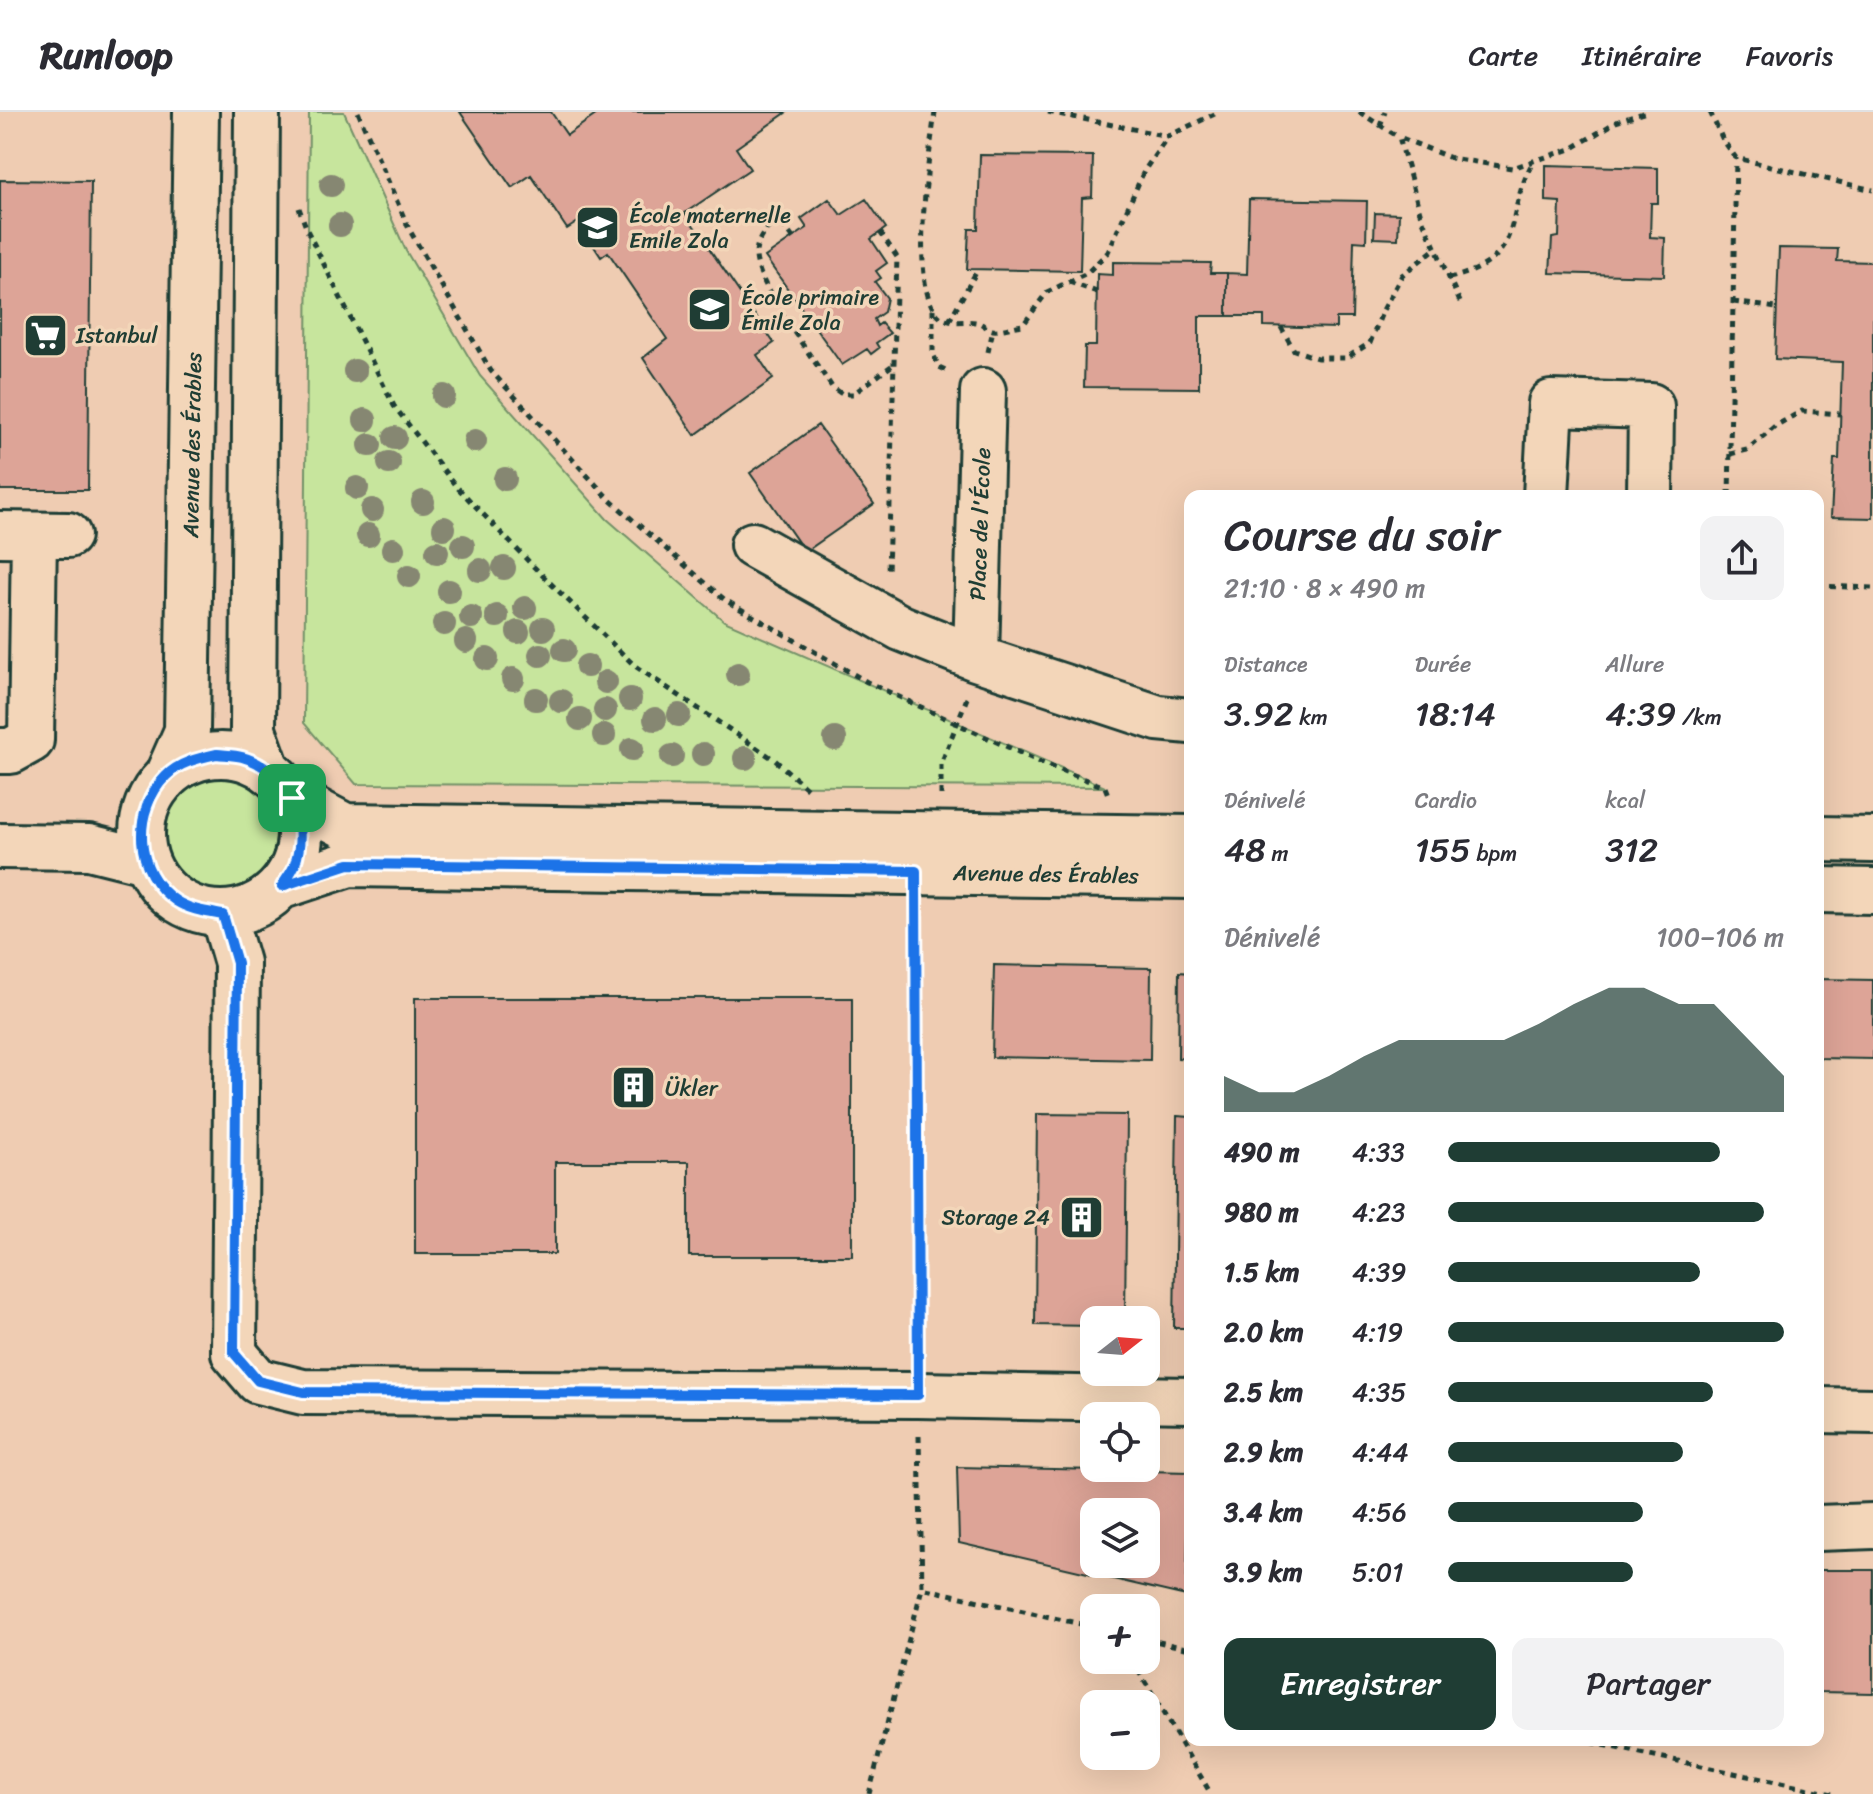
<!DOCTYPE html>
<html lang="fr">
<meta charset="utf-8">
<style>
:root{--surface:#fff;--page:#f2f2f3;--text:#2b2b33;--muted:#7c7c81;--line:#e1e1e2;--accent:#1f3d34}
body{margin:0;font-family:Sriracha,sans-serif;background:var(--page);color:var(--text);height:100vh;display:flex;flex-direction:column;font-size:30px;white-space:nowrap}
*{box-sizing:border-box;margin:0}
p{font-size:26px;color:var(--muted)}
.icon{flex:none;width:44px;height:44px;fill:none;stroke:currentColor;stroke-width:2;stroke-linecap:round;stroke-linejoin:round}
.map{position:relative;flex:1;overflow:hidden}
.side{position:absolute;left:1184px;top:378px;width:640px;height:1256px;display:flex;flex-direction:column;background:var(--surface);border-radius:16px;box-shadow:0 8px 32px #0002}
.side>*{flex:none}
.needle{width:52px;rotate:73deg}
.buttons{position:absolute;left:1080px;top:1194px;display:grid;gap:16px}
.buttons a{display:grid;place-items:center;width:80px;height:80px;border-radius:16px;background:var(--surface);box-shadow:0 8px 32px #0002;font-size:40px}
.pin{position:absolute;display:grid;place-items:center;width:68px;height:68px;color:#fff;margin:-34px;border-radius:16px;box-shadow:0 4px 12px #0006}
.round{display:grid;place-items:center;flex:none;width:84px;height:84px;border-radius:16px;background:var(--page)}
.head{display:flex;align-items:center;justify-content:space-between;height:136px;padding:0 40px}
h1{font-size:44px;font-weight:600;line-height:60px}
.figures{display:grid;grid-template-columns:repeat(3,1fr);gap:12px;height:136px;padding:8px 40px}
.figures div{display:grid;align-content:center}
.figures b{font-size:34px;font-weight:600}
.figures small{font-size:22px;font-weight:400}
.figures p{font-size:22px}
.chart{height:224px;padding:16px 40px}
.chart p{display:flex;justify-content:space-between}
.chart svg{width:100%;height:144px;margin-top:8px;fill:var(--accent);opacity:.7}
.button{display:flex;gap:16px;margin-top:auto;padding:16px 40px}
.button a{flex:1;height:92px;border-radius:16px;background:var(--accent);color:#fff;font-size:32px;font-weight:600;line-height:92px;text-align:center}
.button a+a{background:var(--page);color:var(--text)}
ul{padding:0 40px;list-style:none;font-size:26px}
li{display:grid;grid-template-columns:128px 96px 1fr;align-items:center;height:60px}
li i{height:20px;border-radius:10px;background:var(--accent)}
header{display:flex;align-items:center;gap:48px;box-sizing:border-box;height:112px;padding:0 40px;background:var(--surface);border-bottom:2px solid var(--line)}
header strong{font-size:38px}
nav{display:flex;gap:44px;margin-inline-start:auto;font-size:28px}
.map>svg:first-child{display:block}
.green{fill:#c7e59d;stroke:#739168;stroke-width:2}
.building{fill:#dda497;stroke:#1f3d34;stroke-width:2;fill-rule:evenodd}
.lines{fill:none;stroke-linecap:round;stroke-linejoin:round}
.minor-casing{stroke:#1f3d34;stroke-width:50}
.major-casing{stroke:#1f3d34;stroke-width:50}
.path{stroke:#1f3d34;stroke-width:5;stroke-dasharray:6 6;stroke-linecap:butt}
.minor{stroke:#f3d6b9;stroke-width:44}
.major{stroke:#f3d6b9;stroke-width:44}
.tree{fill:#868772}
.route-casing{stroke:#fff;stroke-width:16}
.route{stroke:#1a73e8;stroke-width:10}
.labels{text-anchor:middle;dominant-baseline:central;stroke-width:7;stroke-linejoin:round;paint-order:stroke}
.poi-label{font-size:22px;fill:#1f3d34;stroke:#f3d6b9;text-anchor:start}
.street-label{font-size:22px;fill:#1f3d34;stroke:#f3d6b9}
</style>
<header>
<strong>Runloop</strong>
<nav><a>Carte</a><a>Itinéraire</a><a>Favoris</a></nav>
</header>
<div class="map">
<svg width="1873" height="1682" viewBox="0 0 1873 1682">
<rect width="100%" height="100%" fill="#efccb2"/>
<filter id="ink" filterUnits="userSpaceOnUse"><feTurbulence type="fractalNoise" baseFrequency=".0125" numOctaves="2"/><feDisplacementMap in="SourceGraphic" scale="16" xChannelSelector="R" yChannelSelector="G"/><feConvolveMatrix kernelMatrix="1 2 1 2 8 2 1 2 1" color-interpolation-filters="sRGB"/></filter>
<g filter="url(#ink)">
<!-- green -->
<path class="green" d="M309 0H344L406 139 480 264 607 407 724 509 1105 675 356 672 304 611Z
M164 722a56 56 0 1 1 112 0a56 56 0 1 1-112 0Z"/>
<!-- building -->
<path class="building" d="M460 0H551L567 23 600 0H787L736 36 750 57 685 101 774 231 757 243 773 267 695 323 643 246 667 227 608 140 601 145 578 110 567 117 531 63 512 76Z
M980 43 1093 44 1092 85 1082 86 1080 159 967 157 969 117H978Z
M1546 53 1658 56V91H1651L1650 125 1665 126 1664 164 1550 161 1552 126 1559 125 1560 90 1546 89Z
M0 68 91 69 88 378H0Z
M829 87 841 103 866 87 886 116 871 127 887 151 876 159 881 166 875 170 887 186 884 200 874 207 877 214 881 211 890 221 876 231 879 236 871 242 867 237 842 253 765 145 807 116 801 107Z
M1249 87 1367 89 1366 130 1354 129 1352 206H1336V216L1264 214V204H1227V161L1247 162Z
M1375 101 1399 102 1398 127 1374 126Z
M1779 136 1838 137 1837 149 1873 150V406L1831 405 1834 347H1839L1842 250 1775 247Z
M1113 150 1211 151 1210 161H1227V204H1199V276L1084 275 1085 234H1096L1097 162 1113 163Z
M818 313 874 392 805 440 750 361Z
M994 853 1151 856 1150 948 992 945Z
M1179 860 1190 861V947L1178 946Z
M1818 867 1873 868V947L1818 946Z
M415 886H852V1144H689V1050H555V1142H415Z
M1037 1002 1127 1003 1125 1208H1094V1214L1035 1213Z
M1177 1004 1190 1005V1216H1174Z
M957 1355 1190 1360 1186 1484 959 1431ZM1094 1400H1146V1452H1094Z
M1190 1387V1485L1186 1484Z
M1818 1458H1873V1581L1818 1580Z"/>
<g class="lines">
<defs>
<path id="minor" d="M1546 384 1551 291 1651 294 1650 384
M0 422 68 423
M753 433 901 516 976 546 1158 606 1190 609
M976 546 983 279
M0 639H11L31 628 34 423
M0 734 89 735 145 749
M223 803 237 851 234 1241 258 1269 303 1280 918 1283 1190 1288
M1818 1298 1873 1299
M1818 1416 1873 1414"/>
<path id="major" d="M257 0 253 618 267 657
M142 722a79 79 0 1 1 158 0a79 79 0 1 1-158 0Z
M168 662 187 619 196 0
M292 686 345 714 1190 726
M1818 727 1873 728
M282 774 349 752 1190 764
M1818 778 1873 779"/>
</defs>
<!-- minor casing -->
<use href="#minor" class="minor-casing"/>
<!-- major casing -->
<use href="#major" class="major-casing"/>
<!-- path -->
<path class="path" d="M358 0 409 117 491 259 610 388 725 488 867 570 1042 651 1105 675 1109 685
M935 0C930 40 907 178 940 205 951 213 964 208 976 210 982 211 987 217 993 218 1001 219 1014 214 1023 213L1047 180 1087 161 1108 140 1144 59 1168 24
M1048 0 1168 24 1219 0
M1359 0 1399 25
M1710 0 1723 28 1736 46 1873 78
M1380 14 1385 0
M299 96 307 118 394 294 455 373 534 455 635 554 775 648 810 679
M880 120 897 145 888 461
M793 126 778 106C768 115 756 127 756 142 755 172 814 247 832 275L842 282H853L894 252
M1449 166C1528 149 1502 105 1533 50
M1069 170 1097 180
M1460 190 1421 104 1399 25 1451 46 1512 56 1571 37 1616 10 1646 0
M1733 190 1777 196
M933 197V242L939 255 948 259
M949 209 978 157
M1281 215 1294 238 1317 246H1346L1370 231 1383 198 1402 163 1436 136
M988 240 993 218
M1730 342 1747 338 1775 314 1802 299 1840 302
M1729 384 1736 46
M1818 474 1873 476
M941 683V652L967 586
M916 800 918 1242
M919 1324 922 1476 1094 1515
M1146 1527 1190 1537
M1132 1548 1211 1682
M1580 1628 1832 1682
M869 1682 922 1476"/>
<!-- minor -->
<use href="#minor" class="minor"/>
<!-- major -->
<use href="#major" class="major"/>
</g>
<!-- trees -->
<g class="tree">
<circle cx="331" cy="73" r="12"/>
<circle cx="340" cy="113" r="12"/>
<circle cx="355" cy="259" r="12"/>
<circle cx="444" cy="284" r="12"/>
<circle cx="365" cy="308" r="12"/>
<circle cx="395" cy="326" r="12"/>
<circle cx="475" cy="329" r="12"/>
<circle cx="370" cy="333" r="12"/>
<circle cx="389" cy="351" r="12"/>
<circle cx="505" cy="367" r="12"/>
<circle cx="357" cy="376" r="12"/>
<circle cx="423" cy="390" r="12"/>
<circle cx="372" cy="398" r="12"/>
<circle cx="444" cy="416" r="12"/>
<circle cx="368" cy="423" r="12"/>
<circle cx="463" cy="434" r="12"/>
<circle cx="393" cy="437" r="12"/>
<circle cx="437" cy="440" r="12"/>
<circle cx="504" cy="456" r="12"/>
<circle cx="480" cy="458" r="12"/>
<circle cx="409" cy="464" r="12"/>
<circle cx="449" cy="479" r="12"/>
<circle cx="525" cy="496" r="12"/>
<circle cx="497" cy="504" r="12"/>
<circle cx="471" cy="505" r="12"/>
<circle cx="444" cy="512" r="12"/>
<circle cx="543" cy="517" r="12"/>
<circle cx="518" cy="520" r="12"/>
<circle cx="466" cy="529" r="12"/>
<circle cx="564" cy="538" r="12"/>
<circle cx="540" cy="543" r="12"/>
<circle cx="487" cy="547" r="12"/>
<circle cx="587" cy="554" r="12"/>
<circle cx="738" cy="562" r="12"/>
<circle cx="513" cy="567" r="12"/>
<circle cx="606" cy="570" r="12"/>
<circle cx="536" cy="587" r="12"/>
<circle cx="630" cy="587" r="12"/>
<circle cx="561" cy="589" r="12"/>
<circle cx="605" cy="598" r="12"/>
<circle cx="679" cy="603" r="12"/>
<circle cx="580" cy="607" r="12"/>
<circle cx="655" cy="607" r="12"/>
<circle cx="604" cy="623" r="12"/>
<circle cx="835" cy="627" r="12"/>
<circle cx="632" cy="637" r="12"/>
<circle cx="703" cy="642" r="12"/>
<circle cx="672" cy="644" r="12"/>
<circle cx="745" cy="646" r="12"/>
</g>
</g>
<g class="lines" filter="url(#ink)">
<defs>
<path id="route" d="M217 642C225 643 234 643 242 645 288 658 310 709 295 752 292 760 286 767 282 774L349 752 916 759 918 1283 303 1280 258 1269 234 1241 237 851 223 803C207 800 190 798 176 789 133 761 132 698 166 664 180 650 199 646 217 642Z"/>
</defs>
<!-- route casing -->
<use href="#route" class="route-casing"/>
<!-- route -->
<use href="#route" class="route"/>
</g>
<!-- icons -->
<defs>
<symbol id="school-square" viewBox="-11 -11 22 22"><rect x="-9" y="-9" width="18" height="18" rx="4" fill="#1f3d34" stroke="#f3d6b9"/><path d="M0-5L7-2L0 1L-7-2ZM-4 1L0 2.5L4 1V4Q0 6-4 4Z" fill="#fff"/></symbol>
<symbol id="supermarket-square" viewBox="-11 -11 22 22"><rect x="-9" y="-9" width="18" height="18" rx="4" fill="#1f3d34" stroke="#f3d6b9"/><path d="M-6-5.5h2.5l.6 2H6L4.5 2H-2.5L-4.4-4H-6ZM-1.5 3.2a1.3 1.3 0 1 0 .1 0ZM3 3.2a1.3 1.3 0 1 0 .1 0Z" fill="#fff"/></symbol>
<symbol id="building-square" viewBox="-11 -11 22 22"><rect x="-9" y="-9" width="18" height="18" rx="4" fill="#1f3d34" stroke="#f3d6b9"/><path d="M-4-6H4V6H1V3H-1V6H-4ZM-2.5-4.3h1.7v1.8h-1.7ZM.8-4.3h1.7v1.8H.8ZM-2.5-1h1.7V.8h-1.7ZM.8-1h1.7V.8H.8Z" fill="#fff"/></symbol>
</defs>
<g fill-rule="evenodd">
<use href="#school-square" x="572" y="90" width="51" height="51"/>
<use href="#school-square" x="684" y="172" width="51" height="51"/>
<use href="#supermarket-square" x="20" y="198" width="51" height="51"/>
<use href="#building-square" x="608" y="950" width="51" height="51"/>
<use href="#building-square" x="1056" y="1080" width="51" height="51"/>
</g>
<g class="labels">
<!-- poi labels -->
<g class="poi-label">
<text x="629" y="103">École maternelle<tspan x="629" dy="25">Emile Zola</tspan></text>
<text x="741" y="185">École primaire<tspan x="741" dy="25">Émile Zola</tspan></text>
<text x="76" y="223">Istanbul</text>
<text x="665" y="976">Ükler</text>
<text x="1050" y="1105" text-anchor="end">Storage 24</text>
</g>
<!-- street labels -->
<g class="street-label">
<text transform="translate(192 333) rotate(-89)">Avenue des Érables</text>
<text transform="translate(980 412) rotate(-88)">Place de l'École</text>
<text transform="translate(1046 762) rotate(1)">Avenue des Érables</text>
</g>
</g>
</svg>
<div class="buttons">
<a><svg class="needle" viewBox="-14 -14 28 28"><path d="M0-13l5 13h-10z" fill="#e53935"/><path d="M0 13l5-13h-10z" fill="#7c7c81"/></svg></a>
<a><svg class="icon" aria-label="locate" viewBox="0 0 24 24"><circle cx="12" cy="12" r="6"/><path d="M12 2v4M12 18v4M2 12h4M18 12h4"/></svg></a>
<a><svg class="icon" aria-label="layers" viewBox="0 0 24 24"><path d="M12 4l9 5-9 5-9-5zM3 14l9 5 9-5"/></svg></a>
<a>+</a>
<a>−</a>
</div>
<div class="pin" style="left:292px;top:686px;background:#1e9e55"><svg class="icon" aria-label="arrive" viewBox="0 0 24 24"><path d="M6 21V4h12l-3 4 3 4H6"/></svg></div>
<section class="side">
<div class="head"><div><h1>Course du soir</h1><p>21:10 · 8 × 490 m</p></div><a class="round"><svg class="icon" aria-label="share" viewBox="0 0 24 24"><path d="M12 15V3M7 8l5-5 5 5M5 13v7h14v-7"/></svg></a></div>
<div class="figures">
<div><p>Distance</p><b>3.92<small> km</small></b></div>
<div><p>Durée</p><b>18:14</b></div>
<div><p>Allure</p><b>4:39<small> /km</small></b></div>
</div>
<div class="figures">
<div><p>Dénivelé</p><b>48<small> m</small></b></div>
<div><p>Cardio</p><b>155<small> bpm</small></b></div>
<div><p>kcal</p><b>312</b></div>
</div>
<div class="chart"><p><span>Dénivelé</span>100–106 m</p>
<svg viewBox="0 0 160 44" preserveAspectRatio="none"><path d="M0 44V33L10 38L20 38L30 33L40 27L50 22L60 22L70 22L80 22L90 17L100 11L110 6L120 6L130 11L140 11L150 22L160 33V44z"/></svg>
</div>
<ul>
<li><b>490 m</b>4:33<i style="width:81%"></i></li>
<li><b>980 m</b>4:23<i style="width:94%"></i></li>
<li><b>1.5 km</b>4:39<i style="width:75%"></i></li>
<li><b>2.0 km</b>4:19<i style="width:100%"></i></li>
<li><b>2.5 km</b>4:35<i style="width:79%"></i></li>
<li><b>2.9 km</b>4:44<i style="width:70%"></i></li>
<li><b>3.4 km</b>4:56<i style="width:58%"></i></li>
<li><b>3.9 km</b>5:01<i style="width:55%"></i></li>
</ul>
<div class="button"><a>Enregistrer</a><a>Partager</a></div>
</section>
</div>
